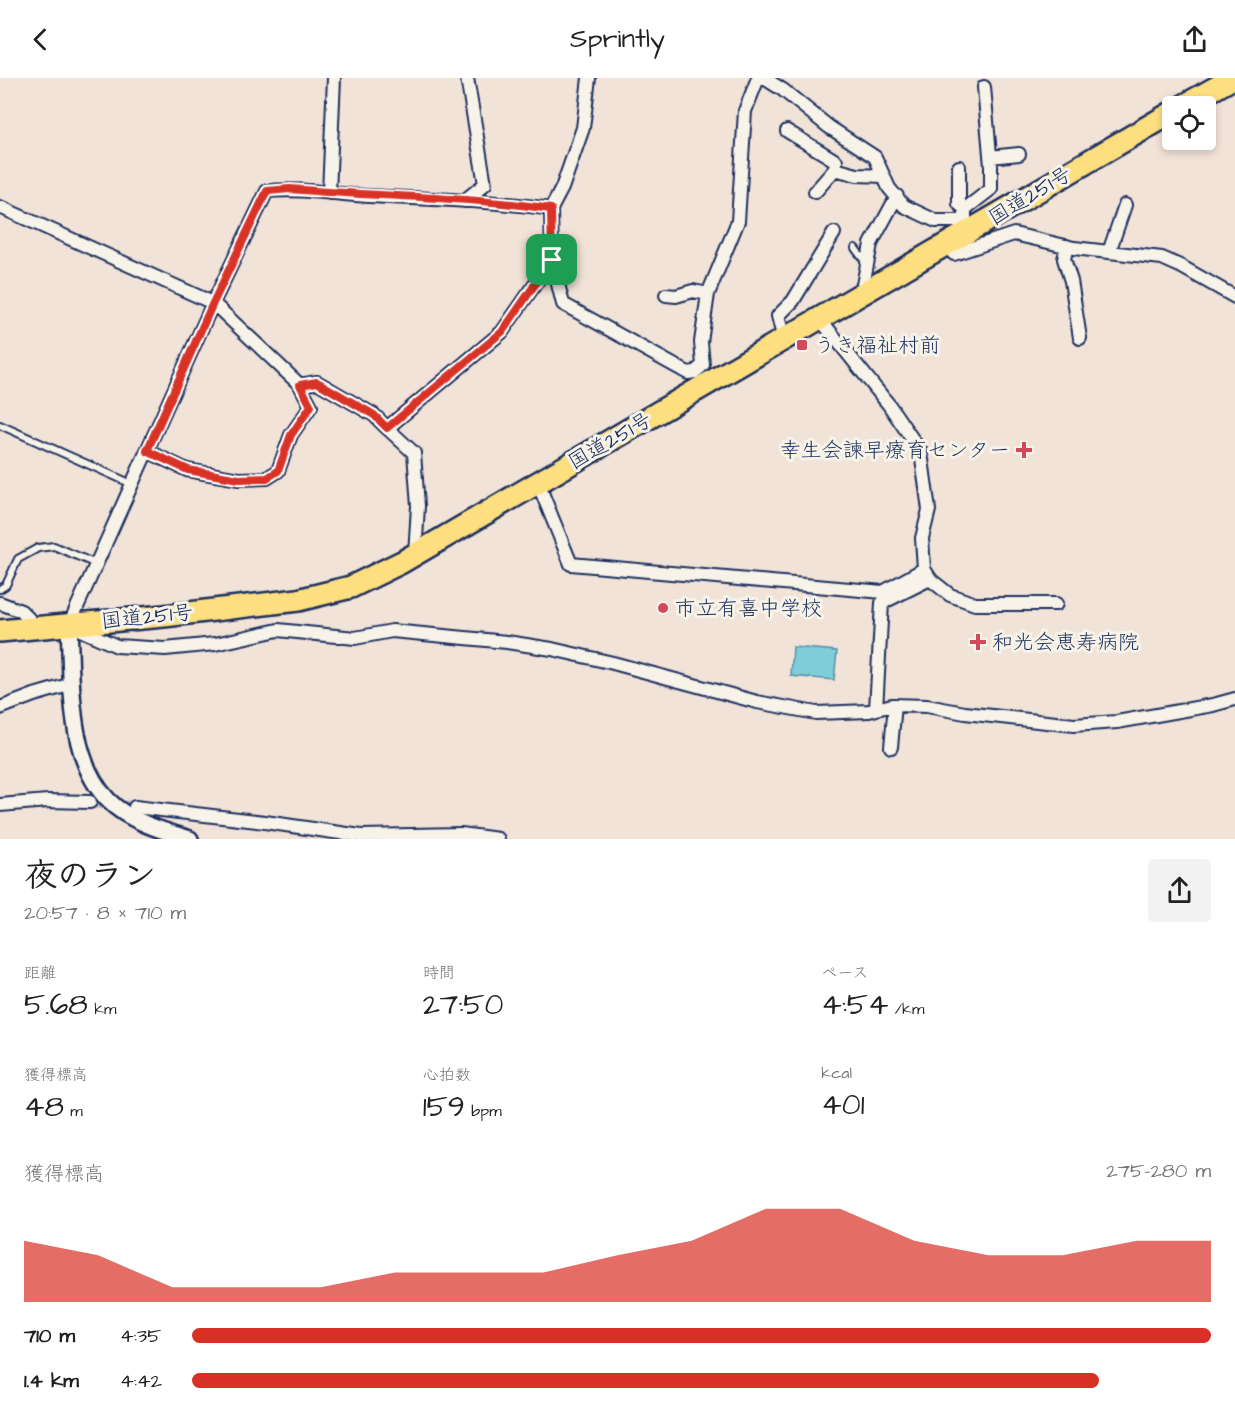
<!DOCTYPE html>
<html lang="ja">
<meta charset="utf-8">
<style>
:root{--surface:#fff;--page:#f2f2f2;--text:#202124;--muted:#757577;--accent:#d93025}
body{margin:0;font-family:"Architects Daughter","Klee One",sans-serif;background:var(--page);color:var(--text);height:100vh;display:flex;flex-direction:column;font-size:22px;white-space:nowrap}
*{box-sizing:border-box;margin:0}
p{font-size:20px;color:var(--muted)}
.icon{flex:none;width:33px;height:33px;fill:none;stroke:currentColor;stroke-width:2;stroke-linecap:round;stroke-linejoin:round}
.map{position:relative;height:761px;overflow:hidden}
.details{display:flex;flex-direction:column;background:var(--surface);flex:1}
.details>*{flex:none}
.buttons{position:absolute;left:1162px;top:18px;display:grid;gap:12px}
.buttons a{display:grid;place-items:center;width:54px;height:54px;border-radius:6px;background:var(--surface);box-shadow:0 3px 9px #0003;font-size:30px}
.pin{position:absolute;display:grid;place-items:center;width:51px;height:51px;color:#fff;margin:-26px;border-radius:12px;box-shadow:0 3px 9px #0006}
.round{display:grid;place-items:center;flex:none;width:63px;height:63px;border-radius:6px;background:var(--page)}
.overview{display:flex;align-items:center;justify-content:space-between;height:102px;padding:0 24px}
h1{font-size:33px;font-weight:600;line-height:45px}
.stats{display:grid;grid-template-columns:repeat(3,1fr);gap:9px;height:102px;padding:6px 24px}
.stats div{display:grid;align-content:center}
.stats b{font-size:30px;font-weight:600}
.stats small{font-size:16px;font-weight:400}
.stats p{font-size:16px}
.chart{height:168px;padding:12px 24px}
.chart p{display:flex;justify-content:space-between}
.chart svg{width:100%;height:108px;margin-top:6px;fill:var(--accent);opacity:.7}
ul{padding:0 24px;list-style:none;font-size:20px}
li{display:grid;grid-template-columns:96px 72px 1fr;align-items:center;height:45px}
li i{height:15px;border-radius:8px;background:var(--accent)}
header{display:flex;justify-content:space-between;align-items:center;height:78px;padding:0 24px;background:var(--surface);font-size:27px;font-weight:600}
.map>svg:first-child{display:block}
.water{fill:#7dcdda;stroke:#568ea8;stroke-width:1.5}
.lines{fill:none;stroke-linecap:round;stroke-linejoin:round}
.minor-tunnel{stroke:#c7bfc0;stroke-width:12;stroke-dasharray:12 6;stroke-linecap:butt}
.service-casing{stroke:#1b2f5e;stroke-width:10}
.minor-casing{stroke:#1b2f5e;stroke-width:16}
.tertiary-casing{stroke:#1b2f5e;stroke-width:20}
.trunk-casing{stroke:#1b2f5e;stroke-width:26}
.service{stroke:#f7f3e8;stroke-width:6}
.minor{stroke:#f7f3e8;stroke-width:12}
.tertiary{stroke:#f7f3e8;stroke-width:15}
.trunk{stroke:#fedf80;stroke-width:21}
.route-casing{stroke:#fff;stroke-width:12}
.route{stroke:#d93025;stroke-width:8}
.poi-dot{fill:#d1495b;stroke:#f7f3e8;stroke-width:2}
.labels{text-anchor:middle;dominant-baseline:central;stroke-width:6;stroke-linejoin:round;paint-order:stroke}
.street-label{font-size:21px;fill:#1b2f5e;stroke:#f7f3e8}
.poi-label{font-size:21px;fill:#1b2f5e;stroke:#f7f3e8;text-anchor:start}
</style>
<header><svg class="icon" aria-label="back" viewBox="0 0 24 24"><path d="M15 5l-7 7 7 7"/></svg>Sprintly<svg class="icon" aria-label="share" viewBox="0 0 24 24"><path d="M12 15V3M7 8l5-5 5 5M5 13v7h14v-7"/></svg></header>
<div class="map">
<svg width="1235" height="761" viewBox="0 0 1235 761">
<rect width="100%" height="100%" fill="#f2e3d8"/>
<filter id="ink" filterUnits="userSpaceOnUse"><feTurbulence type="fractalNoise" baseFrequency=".0167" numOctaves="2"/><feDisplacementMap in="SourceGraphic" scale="12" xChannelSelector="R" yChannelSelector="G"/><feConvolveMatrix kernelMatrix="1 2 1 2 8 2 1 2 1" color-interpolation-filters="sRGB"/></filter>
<g filter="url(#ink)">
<!-- water -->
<path class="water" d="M793 569 837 573 834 602 791 598Z"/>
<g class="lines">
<!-- minor-tunnel -->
<path class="minor-tunnel" d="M90 724 135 729"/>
<defs>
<path id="service" d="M855 170 866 185
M0 347 132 406
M0 511 6 507 18 481 38 470 54 468 96 486"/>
<path id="minor" d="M589 0 583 50 562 110 551 131C491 122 429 121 368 118 334 116 301 110 267 113L213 225 69 547 117 568 165 571 215 566 278 552 355 560 392 553 507 564 552 571 613 585 757 624 816 635 869 633 892 627 927 628 965 635 1074 647 1117 644 1213 627 1235 621
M764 0 783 12 829 49 875 79 889 110 904 128 936 143H965
M787 53 836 83 835 91 857 97 884 98
M990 79 1019 76
M959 89V126L965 131
M815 114 835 91
M329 115 334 0
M464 123 485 106 467 0
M0 129 213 225 300 307 311 328 291 357 278 393 267 400 239 401 187 392 147 373
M969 150 965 143V131L991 111V88L984 9
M946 168 954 176 1014 156 1074 170 1162 180 1182 189 1235 219
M1067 168 1064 181 1071 203 1080 260
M1109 174 1125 127
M552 182 563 226 688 295 695 294 703 287 701 264 708 216 738 143 745 33 758 0
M666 217 676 218 693 213 708 216
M861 217 871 166 897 118
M820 241 889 327 921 374 929 432 922 460 924 491 931 502 950 517 975 526H1056
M784 262 778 238 793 223 834 155
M300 307 317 304 374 337 387 350 502 254 552 182 551 131
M387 350 414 375 418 428 415 477
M538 405 571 486 883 514 924 491
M0 525 21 533 38 550
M0 630 34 617 72 606
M876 631 882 525 930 501
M891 669 895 627
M0 727 48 723 90 724
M135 729 265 744 361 758 461 756 498 761"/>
<path id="tertiary" d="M69 547C72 601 67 680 108 722 128 743 163 753 190 761"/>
<path id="trunk" d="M1183 28 1233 0
M0 553 164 538 298 522 351 509 402 484 1173 34"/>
</defs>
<!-- service casing -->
<use href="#service" class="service-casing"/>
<!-- minor casing -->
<use href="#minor" class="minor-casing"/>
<!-- tertiary casing -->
<use href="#tertiary" class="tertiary-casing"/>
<!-- trunk casing -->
<use href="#trunk" class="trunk-casing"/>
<!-- service -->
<use href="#service" class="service"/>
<!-- minor -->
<use href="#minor" class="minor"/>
<!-- tertiary -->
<use href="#tertiary" class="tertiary"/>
<!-- trunk -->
<use href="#trunk" class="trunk"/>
</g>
</g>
<g class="lines" filter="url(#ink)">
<defs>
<path id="route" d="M290 111C377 119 465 118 551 131L552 182 502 254 387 350 374 337 317 304 300 307 311 328 291 357 278 393 267 400 239 401 188 392 147 373 213 225 267 113Z"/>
</defs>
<!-- route casing -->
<use href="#route" class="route-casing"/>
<!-- route -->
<use href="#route" class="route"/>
</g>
<!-- markers -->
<g class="poi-dot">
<rect x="796" y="261" width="12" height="12" rx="3"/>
<path d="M1021 363h6v6h6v6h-6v6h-6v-6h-6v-6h6z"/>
<circle cx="663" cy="530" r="6"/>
<path d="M975 555h6v6h6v6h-6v6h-6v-6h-6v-6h6z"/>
</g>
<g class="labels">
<!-- street labels -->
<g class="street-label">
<text transform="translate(1030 118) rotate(-31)">国道251号</text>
<text transform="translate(610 363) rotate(-30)">国道251号</text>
<text transform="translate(147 539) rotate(-6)">国道251号</text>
</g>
<!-- poi labels -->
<g class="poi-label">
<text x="814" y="267">うき福祉村前</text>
<text x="1010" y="372" text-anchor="end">幸生会諫早療育センター</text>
<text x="675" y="530">市立有喜中学校</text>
<text x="992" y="564">和光会恵寿病院</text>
</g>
</g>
</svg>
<div class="buttons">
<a><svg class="icon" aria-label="locate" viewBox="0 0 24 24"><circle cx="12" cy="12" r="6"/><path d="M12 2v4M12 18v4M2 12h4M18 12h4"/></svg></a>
</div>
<div class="pin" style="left:552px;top:182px;background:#1e9e55"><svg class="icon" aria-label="arrive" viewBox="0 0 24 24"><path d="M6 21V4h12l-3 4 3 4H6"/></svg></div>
</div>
<section class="details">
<div class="overview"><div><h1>夜のラン</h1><p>20:57 · 8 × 710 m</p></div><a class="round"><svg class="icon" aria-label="share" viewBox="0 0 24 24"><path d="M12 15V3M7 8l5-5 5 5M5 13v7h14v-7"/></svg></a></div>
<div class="stats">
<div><p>距離</p><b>5.68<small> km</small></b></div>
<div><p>時間</p><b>27:50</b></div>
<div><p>ペース</p><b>4:54<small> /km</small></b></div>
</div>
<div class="stats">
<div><p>獲得標高</p><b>48<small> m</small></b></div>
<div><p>心拍数</p><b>159<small> bpm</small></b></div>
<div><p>kcal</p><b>401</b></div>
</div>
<div class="chart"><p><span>獲得標高</span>275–280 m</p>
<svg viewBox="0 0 160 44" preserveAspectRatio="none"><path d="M0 44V19L10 25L20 38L30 38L40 38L50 32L60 32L70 32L80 25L90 19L100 6L110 6L120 19L130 25L140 25L150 19L160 19V44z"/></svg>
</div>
<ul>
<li><b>710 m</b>4:35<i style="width:100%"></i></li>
<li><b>1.4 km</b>4:42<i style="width:89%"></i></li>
</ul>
</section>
